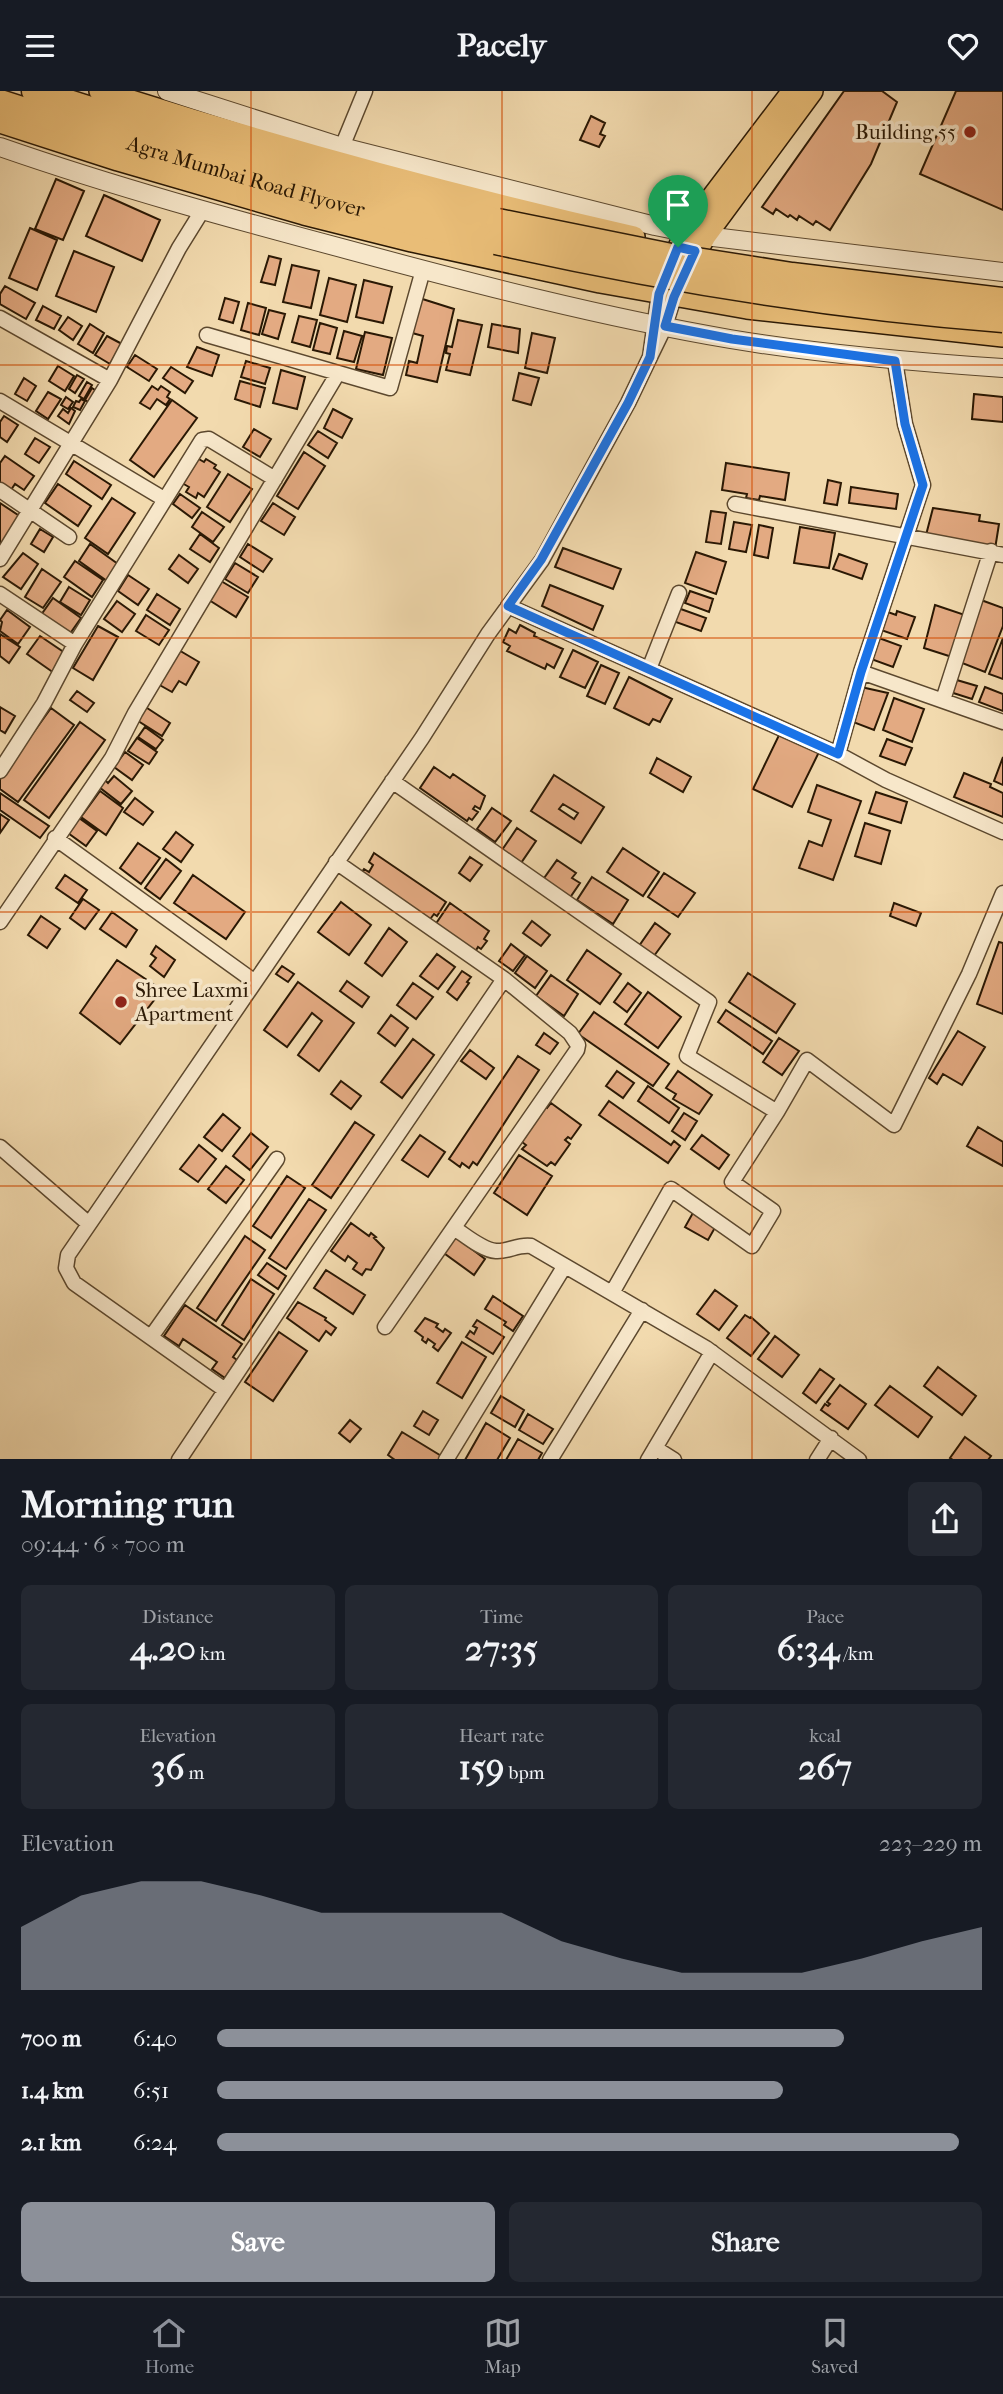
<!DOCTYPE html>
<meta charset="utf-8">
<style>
:root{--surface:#171b24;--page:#242831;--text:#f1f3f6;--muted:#9ea1a6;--line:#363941;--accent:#8c9099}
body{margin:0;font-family:"IM FELL French Canon",serif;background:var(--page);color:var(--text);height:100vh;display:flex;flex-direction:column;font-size:26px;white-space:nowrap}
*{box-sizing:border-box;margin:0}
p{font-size:23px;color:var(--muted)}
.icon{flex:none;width:38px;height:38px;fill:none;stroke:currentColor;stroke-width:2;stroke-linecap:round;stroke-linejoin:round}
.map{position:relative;height:1368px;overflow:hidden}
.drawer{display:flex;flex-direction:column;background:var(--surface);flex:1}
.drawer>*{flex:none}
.pin{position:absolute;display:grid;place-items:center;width:60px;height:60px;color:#fff;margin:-72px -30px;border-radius:50% 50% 50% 0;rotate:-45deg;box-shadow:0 0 7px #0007}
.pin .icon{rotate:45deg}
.round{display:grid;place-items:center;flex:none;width:74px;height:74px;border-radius:10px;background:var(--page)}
.overview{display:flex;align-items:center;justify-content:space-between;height:119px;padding:0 21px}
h1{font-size:38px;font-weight:700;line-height:52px}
.figures{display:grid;grid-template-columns:repeat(3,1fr);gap:10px;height:119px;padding:7px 21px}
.figures div{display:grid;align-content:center;border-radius:10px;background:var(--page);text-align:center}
.figures b{font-size:35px;font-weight:700}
.figures small{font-size:19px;font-weight:400}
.figures p{font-size:19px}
.chart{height:196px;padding:14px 21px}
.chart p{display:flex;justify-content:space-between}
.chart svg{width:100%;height:126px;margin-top:7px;fill:var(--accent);opacity:.7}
.cta{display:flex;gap:14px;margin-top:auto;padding:14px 21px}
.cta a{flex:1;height:80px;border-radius:10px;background:var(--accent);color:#fff;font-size:28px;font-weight:700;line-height:80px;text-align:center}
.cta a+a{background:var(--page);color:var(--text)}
ul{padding:0 21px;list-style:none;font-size:23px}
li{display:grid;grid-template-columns:112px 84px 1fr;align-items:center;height:52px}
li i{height:18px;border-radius:9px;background:var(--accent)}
header{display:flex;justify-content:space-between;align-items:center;height:91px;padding:0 21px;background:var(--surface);font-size:32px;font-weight:700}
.tabs{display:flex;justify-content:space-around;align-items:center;height:98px;border-top:2px solid var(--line);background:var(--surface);font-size:19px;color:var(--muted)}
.tabs a{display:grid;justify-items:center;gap:4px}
.tabs .active{color:var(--accent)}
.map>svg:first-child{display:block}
.building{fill:#e3aa82;stroke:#2a1804;stroke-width:2;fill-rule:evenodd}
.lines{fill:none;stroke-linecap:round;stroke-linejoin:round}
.minor-casing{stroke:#5c482e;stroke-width:17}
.tertiary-casing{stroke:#5c482e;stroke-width:20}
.primary-casing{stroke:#2a1804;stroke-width:24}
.motorway-casing{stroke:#2a1804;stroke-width:27}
.minor{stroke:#f7e7ca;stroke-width:14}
.tertiary{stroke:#f7e7ca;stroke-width:18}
.primary{stroke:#e9bd77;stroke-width:21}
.motorway{stroke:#e9bd77;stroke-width:24}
.motorway-bridge-casing{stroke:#2a1804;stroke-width:27;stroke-linecap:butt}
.motorway-bridge{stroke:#e9bd77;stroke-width:24}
.route-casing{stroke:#fff;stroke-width:14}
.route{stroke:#1a73e8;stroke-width:9}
.grid{fill:none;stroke:#d5520b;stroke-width:2;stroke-opacity:0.55}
.poi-dot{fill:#8f2418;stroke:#f7e7ca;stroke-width:2.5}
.labels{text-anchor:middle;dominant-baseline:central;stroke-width:7;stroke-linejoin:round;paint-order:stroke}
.poi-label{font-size:21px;fill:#2a1804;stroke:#f7e7ca;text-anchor:end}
.street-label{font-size:21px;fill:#2a1804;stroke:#f7e7ca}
</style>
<header><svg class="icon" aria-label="menu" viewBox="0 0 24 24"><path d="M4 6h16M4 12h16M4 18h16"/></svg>Pacely<svg class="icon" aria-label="heart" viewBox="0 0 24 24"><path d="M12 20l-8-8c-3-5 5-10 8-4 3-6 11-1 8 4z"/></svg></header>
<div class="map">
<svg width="1003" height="1369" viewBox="0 0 1003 1369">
<rect width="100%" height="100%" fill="#f2daae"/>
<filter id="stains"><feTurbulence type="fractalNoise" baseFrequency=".00286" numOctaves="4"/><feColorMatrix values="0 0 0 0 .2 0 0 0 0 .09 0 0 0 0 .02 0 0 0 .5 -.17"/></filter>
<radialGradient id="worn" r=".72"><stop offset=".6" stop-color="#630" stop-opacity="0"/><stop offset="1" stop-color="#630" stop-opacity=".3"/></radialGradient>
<!-- building -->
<path class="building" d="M844 0H882L897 11 871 73 830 139 816 130 813 134 799 125 797 129 790 124 788 126 776 118 773 123 762 116Z
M956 0H1003V119L920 83Z
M591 25 605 32 600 43 605 45 599 56 580 49Z
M56 88 84 100 63 149 35 138Z
M104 104 160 129 142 170 86 145Z
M30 137 57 149 37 199 9 187Z
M74 160 114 176 96 221 56 205Z
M269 165 281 168 275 194 261 191Z
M292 174 319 180 311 217 283 211Z
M329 187 356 194 347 231 320 224Z
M364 189 392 196 383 232 356 226Z
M5 195 35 212 26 228 0 213V203Z
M413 205 454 218 437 291 406 284 409 270 417 272 423 245 405 240Z
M225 207 239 211 233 232 219 228Z
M248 212 266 217 259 244 241 239Z
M43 215 61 225 54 238 36 229Z
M269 219 285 223 278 248 262 243Z
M299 225 317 229 310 256 292 251Z
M68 226 82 235 73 249 59 239Z
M458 229 482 234 470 284 446 279 450 263 446 262 447 255 452 256Z
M320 232 337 237 330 263 313 259Z
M90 233 104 242 93 262 78 253Z
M492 233 520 238 518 262 488 256Z
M344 240 362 245 354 271 337 267Z
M365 241 392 247 383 284 356 278Z
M532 242 555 247 547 282 525 277Z
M107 245 122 253 110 273 95 264Z
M197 256 219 264 212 285 187 276Z
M135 264 157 278 149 290 127 276Z
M246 270 270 277 265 293 241 286Z
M58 275 74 285 65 300 49 290Z
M171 276 193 290 185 302 163 287Z
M281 279 305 286 297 318 273 312Z
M519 282 539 287 531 314 513 309Z
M77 284 84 288 75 302 69 298Z
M24 287 36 295 27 310 15 303Z
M240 290 265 297 260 316 235 308Z
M87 291 92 294 84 308 79 305Z
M152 295 158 299 161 295 170 301 167 306 170 308 166 314 157 308 150 318 140 312Z
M92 297 98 301 90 312 85 309Z
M48 301 61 308 48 328 36 320Z
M974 303 1003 306V331L972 328Z
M66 306 73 311 68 318 61 314Z
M81 308 85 310 80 319 73 316 76 310 79 311Z
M172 309 197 327 154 386 130 369Z
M71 317 75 320 69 333 58 325 63 318 68 322Z
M333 318 352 328 342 347 324 337Z
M4 325 18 334 7 351 0 346V331Z
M254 338 271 348 260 366 243 356Z
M318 340 337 352 328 367 308 354Z
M35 347 50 356 39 372 25 363Z
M304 361 325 375 298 418 277 405Z
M5 365 34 385 24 399 15 393 11 399 0 392V372Z
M197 367 204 371 206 368 216 374 214 377 220 381 204 406 198 402 196 407 186 401 189 396 182 392Z
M74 370 111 394 102 408 66 383Z
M726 372 789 382 785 409 760 405 759 409 746 407 747 403 722 399Z
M228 383 252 398 230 431 207 416Z
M828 389 841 392 837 414 824 412Z
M58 393 91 415 78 435 45 412Z
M851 396 898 403 896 418 849 412Z
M180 403 200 417 192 427 173 413Z
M112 407 135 422 108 463 85 447Z
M0 412 21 426 0 460Z
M273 412 295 426 284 444 261 430Z
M933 417 980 424 979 430 999 433 995 458 925 448Z
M711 420 726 422 721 453 706 451Z
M202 421 224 436 213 451 192 436Z
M734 431 752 434 746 461 729 458Z
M759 434 773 437 768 467 754 464Z
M800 436 835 442 829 477 794 472Z
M40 438 53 446 44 461 31 453Z
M200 443 219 457 210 471 190 458Z
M90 453 118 473 107 490 79 470Z
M248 453 272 468 263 481 240 466Z
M563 457 621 478 613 498 555 476Z
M696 461 726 471 716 503 685 492Z
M23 462 38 473 21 498 3 486Z
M839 463 867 473 862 488 833 478Z
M179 464 198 478 188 492 169 478Z
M75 470 103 489 92 506 64 486Z
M235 472 258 486 248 502 225 488Z
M42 478 61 491 43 517 25 506Z
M128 484 149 498 138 514 118 500Z
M221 490 248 506 236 526 209 509Z
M550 494 603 515 593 539 542 515Z
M69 496 90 509 81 524 60 511Z
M690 500 713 508 709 521 685 512Z
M157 503 180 518 170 534 147 519Z
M53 507 81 527 69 544 41 524Z
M981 509 1003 517V535L985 581 957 570Z
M117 510 135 523 122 541 104 528Z
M935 514 968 525 952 566 924 557Z
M678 517 706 527 701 540 673 530Z
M7 519 30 536 18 553 0 540 2 531 0 529Z
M885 520 896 524 897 520 915 526 907 548 878 538Z
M146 524 169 539 159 554 136 540Z
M520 534 535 542 534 545 563 558 554 577 547 573 545 578 507 560 510 555 503 551 509 538 516 542Z
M98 535 118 546 93 589 73 577Z
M0 543 20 556 9 572 0 565Z
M40 545 68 564 54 582 27 563Z
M879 547 901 555 893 576 871 568Z
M1003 547V588L989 583Z
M177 558 199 571 186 594 179 590 172 601 156 592Z
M573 559 598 571 585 597 560 586Z
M601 574 619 582 605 613 587 605Z
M629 586 672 608 660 631 653 628 649 634 614 617Z
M950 587 977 595 972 608 947 600Z
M861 596 888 602 874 639 853 631Z
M985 596 1003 603V620L979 611Z
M77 600 94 612 87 621 70 609Z
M894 607 924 618 912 651 883 639Z
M144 615 170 632 162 645 135 628Z
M0 616 15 625 5 642 0 639Z
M51 617 74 634 18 711 0 698V688Z
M80 631 105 649 49 727 24 709Z
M145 636 163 649 156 658 138 646Z
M781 640 820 659 792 716 753 698Z
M137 647 157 661 149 673 128 660Z
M887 648 912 657 905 674 880 665Z
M125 661 143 674 132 689 114 676Z
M1003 666V694L994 690Z
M657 667 691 686 683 701 650 682Z
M434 676 450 687 453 683 485 705 480 718 475 715 473 718 478 721 472 729 469 727 467 730 420 697Z
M964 682 991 693 990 696 1003 702V726L954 706Z
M554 684 604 716 581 752 531 720ZM563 713 578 722 574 728 559 718Z
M114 685 132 700 121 713 99 696 105 689 108 692Z
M817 694 861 710 833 789 799 777 809 750 822 755 831 729 808 721Z
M100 700 123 717 106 744 81 726Z
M876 701 907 711 901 732 869 722Z
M0 702 49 735 40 747 0 719Z
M135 707 153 721 143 734 124 721Z
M492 717 511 730 495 751 477 738Z
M0 723 9 729 0 742Z
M79 727 97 740 86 755 68 742Z
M865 732 890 740 881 773 855 765Z
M517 737 536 750 521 772 502 759Z
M176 741 193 754 181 771 163 758Z
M138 752 160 767 141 793 120 777Z
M623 757 659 781 643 805 607 781Z
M374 762 446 811 437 825 434 823 428 831 359 785 364 778 369 781 373 774 369 771Z
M470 766 482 774 470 790 459 782Z
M166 768 181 780 160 808 145 797Z
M557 769 576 782 572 787 580 792 569 808 542 790Z
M664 782 695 802 678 826 648 806Z
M65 784 87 799 78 812 56 797Z
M193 784 245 821 226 848 174 812Z
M592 786 628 809 613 833 577 809Z
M83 808 99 819 85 838 70 827Z
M341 811 371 834 349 864 318 841Z
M450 812 489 840 484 848 487 850 481 858 478 856 475 861 435 834Z
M894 812 921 822 916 835 890 825Z
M112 821 137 839 126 856 100 838Z
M41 825 60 838 47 857 28 844Z
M532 830 550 844 541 855 523 842Z
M655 832 670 843 654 865 639 855Z
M389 837 407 851 382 885 365 872Z
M999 851 1003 852V923L977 913Z
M511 853 525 864 513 880 499 870Z
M156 855 175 869 164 886 150 875 156 867 151 863Z
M587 859 621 883 600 913 567 889Z
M437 863 455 876 438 898 420 885Z
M527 865 547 880 535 897 515 882Z
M117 869 162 899 120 953 80 922Z
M282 875 294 883 288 891 276 883Z
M462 880 471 886 467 891 469 892 457 909 447 901Z
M748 882 795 913 776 942 729 911Z
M551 884 578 903 564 925 536 905Z
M347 890 369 906 362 916 340 900Z
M298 891 354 932 319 980 298 964 322 930 312 922 287 956 264 939Z
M413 892 433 906 416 928 397 914Z
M628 892 641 902 627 921 614 911Z
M648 901 681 926 658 957 625 933Z
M726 919 772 950 763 963 718 931Z
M594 921 669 973 653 995 578 943Z
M391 924 408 937 395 955 378 942Z
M958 940 985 956 962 994 943 983 937 993 929 987Z
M544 942 558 952 550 963 536 954Z
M779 947 799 960 782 984 763 971Z
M413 948 434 964 402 1007 381 991Z
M470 959 494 977 486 988 461 970Z
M518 965 539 979 477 1074 473 1071 469 1077 462 1072 460 1076 449 1068Z
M617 980 634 992 623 1007 606 995Z
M678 980 712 1004 699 1023 673 1008 676 1003 666 997Z
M341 990 361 1005 351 1018 331 1003Z
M648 995 679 1017 669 1032 638 1010Z
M609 1010 671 1054 674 1050 680 1055 668 1072 599 1024Z
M551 1012 581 1034 571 1048 568 1046 565 1049 570 1053 555 1074 551 1071 547 1075 522 1058 526 1054 518 1048 542 1014 547 1017Z
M684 1022 697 1030 685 1049 672 1040Z
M223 1023 240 1037 222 1060 204 1046Z
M355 1031 374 1044 331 1107 312 1094Z
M978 1036 1003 1051V1075L967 1055Z
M251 1042 268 1056 250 1079 233 1065Z
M420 1044 445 1061 428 1086 402 1069Z
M702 1044 729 1064 719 1078 691 1058Z
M199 1054 216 1068 198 1091 180 1078Z
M519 1064 552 1085 527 1124 494 1102Z
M226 1075 244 1089 226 1112 208 1098Z
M287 1085 305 1097 271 1147 253 1135Z
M309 1108 326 1119 286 1178 269 1167Z
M694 1120 717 1133 708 1149 685 1136Z
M351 1132 369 1145 371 1142 376 1146 374 1147 384 1157 371 1179 366 1178 362 1184 353 1178 357 1172 348 1165 345 1170 331 1160Z
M453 1144 485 1168 474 1184 441 1160Z
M245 1145 265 1159 216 1230 197 1217Z
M267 1172 286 1185 278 1198 258 1184Z
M326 1179 365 1204 353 1223 314 1197Z
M251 1188 274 1203 244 1249 222 1234Z
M715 1199 737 1215 719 1239 697 1223Z
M493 1205 523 1225 513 1240 504 1234 506 1231 485 1218Z
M298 1211 326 1227 325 1229 336 1237 331 1244 326 1240 319 1250 287 1227Z
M185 1214 242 1253 233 1266 237 1269 225 1287 212 1278 217 1271 183 1248 179 1255 164 1245Z
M745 1224 750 1227 751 1226 769 1242 751 1265 727 1247Z
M425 1227 438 1233 436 1236 443 1241 445 1238 451 1242 438 1260 433 1256 435 1253 428 1248 426 1252 422 1249 423 1246 415 1240Z
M477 1229 504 1246 493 1263 466 1246 470 1240 474 1243 477 1237 473 1235Z
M279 1241 307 1260 273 1310 245 1291Z
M775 1245 799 1264 782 1286 758 1268Z
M462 1251 486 1266 462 1307 437 1292Z
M938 1276 976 1305 962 1324 924 1295Z
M820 1278 834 1288 816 1312 803 1302Z
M840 1294 866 1313 848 1338 821 1319 825 1313 828 1315 830 1313 827 1311Z
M890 1295 932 1326 918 1346 875 1314Z
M501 1305 524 1319 515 1336 491 1322Z
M423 1320 438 1329 429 1344 414 1335Z
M528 1323 553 1338 543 1353 519 1339Z
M350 1329 361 1338 350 1351 339 1342Z
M486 1332 510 1347 497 1369H465Z
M402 1341 443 1366 441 1369H395L388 1364Z
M965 1346 991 1365 988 1369H953L950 1367Z
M518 1348 542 1362 538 1369H506Z"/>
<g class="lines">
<defs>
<path id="minor" d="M342 56 365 0
M659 203 650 266 665 235 674 206
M0 227 110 289
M207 244 390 297 423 179
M0 310 164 408
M0 399 69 446
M735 413 1003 464
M0 468 110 289 179 157 202 120
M0 503 75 553
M508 515 838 663 886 689 1003 741
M649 578 679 502
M861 581 1003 631
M943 609 991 460
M838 663 861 581 923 394 905 333 895 270
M0 680 44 612 75 553 202 349 209 348 275 388
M392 690 709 911 687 965 777 1021 732 1091 773 1120 752 1155 671 1098 612 1202
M55 747 255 891
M336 771 504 888 570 942 578 954 577 959 385 1236
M0 831 112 667 135 622 338 282
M777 1021 807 969 894 1034 969 883 1003 802
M0 1056 89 1133
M454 1137C465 1144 482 1159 496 1160 508 1161 518 1153 531 1155L706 1257 859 1369
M151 1246 277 1068
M225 1299 74 1192 66 1177 68 1164 422 647 488 543 542 469 628 312 650 266
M655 1357 674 1369
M179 1369 317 1162 504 888
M446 1369 564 1176
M550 1369 642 1219
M648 1369 712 1261
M817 1369 831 1347"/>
<path id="tertiary" d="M167 0 342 56 655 135 705 145 1003 181
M0 56C115 96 232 128 349 159 475 193 602 226 730 248 820 263 912 271 1003 277"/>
<path id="primary" d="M100 0C276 57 454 105 634 146
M0 31 118 69 304 123 412 150 600 191 747 217 1003 245
M669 178 686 141 793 0
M685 182 705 145 812 0"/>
<g id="motorway">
<path d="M34 0 203 54 498 130"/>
<path id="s1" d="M0 11C164 64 328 114 496 151"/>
</g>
</defs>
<!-- minor casing -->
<use href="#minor" class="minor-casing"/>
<!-- tertiary casing -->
<use href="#tertiary" class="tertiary-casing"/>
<!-- primary casing -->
<use href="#primary" class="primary-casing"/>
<!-- motorway casing -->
<use href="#motorway" class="motorway-casing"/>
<!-- minor -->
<use href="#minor" class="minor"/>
<!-- tertiary -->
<use href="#tertiary" class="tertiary"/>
<!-- primary -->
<use href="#primary" class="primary"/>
<!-- motorway -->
<use href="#motorway" class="motorway"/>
<defs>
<path id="motorway-bridge" d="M498 130 671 165 792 184 1003 209
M496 151C663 188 832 216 1003 229"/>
</defs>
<!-- motorway-bridge casing -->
<use href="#motorway-bridge" class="motorway-bridge-casing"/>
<!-- motorway-bridge -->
<use href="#motorway-bridge" class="motorway-bridge"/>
</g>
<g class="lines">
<defs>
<path id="route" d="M678 156 695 160 674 206 665 235 732 248 895 270 905 333 923 394 861 581 838 663 508 515 541 469 628 312 650 266 659 203Z"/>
</defs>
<!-- route casing -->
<use href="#route" class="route-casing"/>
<!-- route -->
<use href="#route" class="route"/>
</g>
<!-- grid -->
<path class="grid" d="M251 0V1369M502 0V1369M752 0V1369M0 274H1003M0 547H1003M0 821H1003M0 1095H1003"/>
<!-- markers -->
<g class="poi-dot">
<circle cx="970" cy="41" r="7"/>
<circle cx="121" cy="911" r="7"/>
</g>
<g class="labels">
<!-- poi labels -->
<g class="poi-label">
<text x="956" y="41">Building 55</text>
<text x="135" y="899" text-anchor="start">Shree Laxmi<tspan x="135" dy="24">Apartment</tspan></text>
</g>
<!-- street labels -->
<g class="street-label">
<text stroke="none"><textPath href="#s1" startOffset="257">Agra Mumbai Road Flyover</textPath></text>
</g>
</g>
<rect width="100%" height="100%" filter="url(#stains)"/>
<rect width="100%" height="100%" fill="url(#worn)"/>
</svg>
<div class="pin" style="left:678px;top:156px;background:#1e9e55"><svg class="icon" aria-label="arrive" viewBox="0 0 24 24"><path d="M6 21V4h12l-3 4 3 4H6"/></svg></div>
</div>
<section class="drawer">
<div class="overview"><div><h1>Morning run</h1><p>09:44 · 6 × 700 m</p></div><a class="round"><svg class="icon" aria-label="share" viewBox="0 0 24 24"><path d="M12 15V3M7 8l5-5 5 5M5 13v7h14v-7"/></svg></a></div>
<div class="figures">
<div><p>Distance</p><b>4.20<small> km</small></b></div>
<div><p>Time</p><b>27:35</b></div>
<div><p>Pace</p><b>6:34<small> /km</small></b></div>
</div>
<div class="figures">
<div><p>Elevation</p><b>36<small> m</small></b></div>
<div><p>Heart rate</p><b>159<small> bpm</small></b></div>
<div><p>kcal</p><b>267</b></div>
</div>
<div class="chart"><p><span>Elevation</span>223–229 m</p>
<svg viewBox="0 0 160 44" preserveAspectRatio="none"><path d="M0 44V22L10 11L20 6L30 6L40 11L50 17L60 17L70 17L80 17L90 27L100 33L110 38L120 38L130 38L140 33L150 27L160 22V44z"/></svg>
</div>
<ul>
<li><b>700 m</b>6:40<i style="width:82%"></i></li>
<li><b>1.4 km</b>6:51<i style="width:74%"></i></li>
<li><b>2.1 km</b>6:24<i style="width:97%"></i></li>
</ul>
<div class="cta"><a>Save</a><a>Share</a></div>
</section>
<nav class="tabs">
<a class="active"><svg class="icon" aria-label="home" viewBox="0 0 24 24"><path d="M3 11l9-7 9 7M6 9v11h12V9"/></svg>Home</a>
<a><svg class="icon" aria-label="map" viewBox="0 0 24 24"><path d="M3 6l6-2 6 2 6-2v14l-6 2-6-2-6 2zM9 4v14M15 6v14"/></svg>Map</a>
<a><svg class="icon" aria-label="saved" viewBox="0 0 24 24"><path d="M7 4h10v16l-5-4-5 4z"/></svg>Saved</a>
</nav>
